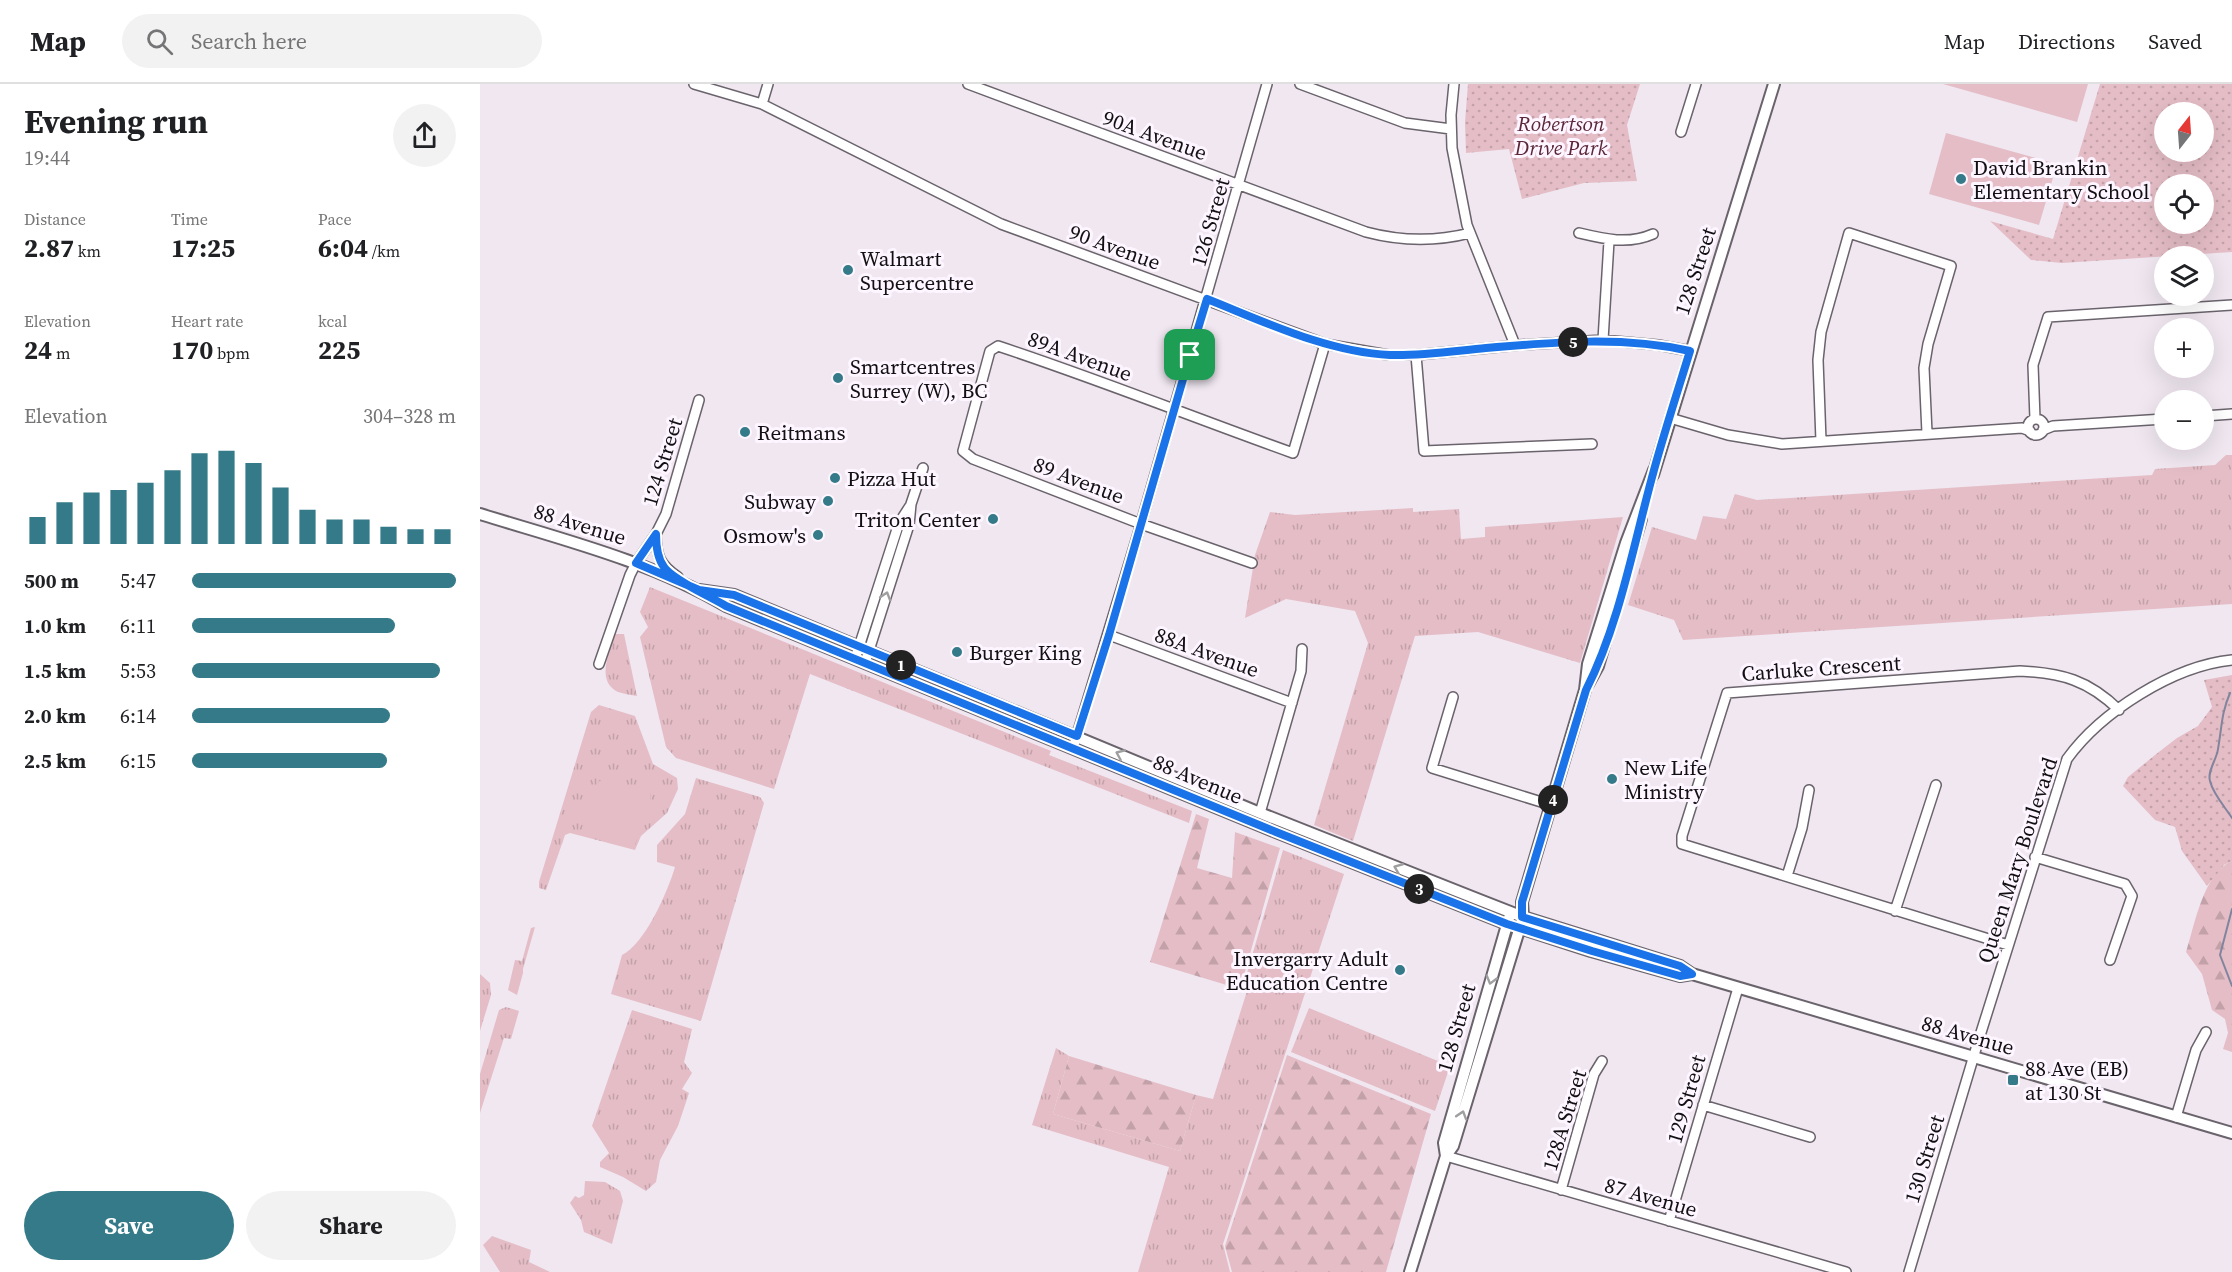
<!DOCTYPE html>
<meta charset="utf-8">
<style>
:root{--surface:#fff;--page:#f2f2f2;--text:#202124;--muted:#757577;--line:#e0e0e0;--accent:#357a88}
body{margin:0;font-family:"Source Serif 4",serif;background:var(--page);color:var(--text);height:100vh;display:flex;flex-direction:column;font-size:22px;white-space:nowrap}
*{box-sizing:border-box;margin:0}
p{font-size:20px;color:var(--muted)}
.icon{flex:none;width:33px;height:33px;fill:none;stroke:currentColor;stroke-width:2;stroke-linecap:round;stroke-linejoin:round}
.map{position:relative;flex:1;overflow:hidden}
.sheet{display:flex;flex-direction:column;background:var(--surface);width:480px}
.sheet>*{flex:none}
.needle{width:39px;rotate:17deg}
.tools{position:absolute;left:1674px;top:18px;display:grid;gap:12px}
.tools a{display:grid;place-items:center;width:60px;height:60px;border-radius:50%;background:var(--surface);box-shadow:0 6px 24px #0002;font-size:30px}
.pin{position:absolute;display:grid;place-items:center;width:51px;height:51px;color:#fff;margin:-26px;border-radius:12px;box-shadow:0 3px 9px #0006}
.km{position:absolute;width:30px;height:30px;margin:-15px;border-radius:50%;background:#222;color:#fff;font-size:16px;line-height:30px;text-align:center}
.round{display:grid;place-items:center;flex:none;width:63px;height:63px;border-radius:32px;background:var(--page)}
.head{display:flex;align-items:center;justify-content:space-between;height:102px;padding:0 24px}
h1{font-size:33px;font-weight:700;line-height:45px}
.stats{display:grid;grid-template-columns:repeat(3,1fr);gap:9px;height:102px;padding:6px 24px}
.stats div{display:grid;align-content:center}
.stats b{font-size:26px;font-weight:700}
.stats small{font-size:16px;font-weight:400}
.stats p{font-size:16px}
.chart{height:168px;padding:12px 24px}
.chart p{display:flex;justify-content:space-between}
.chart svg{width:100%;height:108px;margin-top:6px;stroke:var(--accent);stroke-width:6}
.action{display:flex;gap:12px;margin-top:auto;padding:12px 24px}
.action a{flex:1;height:69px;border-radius:36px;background:var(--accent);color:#fff;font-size:24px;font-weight:700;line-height:69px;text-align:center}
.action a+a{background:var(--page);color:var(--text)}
ul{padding:0 24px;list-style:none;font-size:20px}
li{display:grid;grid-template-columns:96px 72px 1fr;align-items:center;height:45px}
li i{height:15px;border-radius:8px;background:var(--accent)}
header{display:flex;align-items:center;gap:36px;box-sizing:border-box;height:84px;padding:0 30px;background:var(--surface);border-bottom:2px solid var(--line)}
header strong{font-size:28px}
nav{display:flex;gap:33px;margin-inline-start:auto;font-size:21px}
.search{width:420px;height:54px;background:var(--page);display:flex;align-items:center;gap:15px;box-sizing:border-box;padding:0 21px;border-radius:33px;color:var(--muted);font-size:22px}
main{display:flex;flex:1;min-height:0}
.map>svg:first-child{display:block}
.grass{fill:url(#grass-tufts)}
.forest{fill:url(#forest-firs)}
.park{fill:url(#park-dots);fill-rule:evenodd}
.garden{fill:#e5bdc6}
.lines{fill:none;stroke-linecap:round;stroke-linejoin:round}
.stream{stroke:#81849d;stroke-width:2}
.minor-casing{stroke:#6a636c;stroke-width:12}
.major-casing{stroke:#6a636c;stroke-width:14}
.minor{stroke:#fff;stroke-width:9}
.major{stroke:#fff;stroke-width:10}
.oneway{stroke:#a09fa0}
.route-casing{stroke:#fff;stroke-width:12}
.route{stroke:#1a73e8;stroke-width:8}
.poi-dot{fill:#357a88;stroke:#fdf5ff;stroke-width:2}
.labels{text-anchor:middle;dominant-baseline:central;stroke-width:6;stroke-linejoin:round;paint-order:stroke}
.park-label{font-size:21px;font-style:italic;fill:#5b2636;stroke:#fdf5ff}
.street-label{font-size:21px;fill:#120f12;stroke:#fdf5ff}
.poi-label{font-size:21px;fill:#120f12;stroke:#fdf5ff;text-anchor:start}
</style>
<header>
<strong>Map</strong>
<div class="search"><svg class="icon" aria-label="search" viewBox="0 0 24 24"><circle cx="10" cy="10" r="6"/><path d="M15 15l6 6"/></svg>Search here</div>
<nav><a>Map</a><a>Directions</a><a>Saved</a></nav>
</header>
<main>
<section class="sheet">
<div class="head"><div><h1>Evening run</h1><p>19:44</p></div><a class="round"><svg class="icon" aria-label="share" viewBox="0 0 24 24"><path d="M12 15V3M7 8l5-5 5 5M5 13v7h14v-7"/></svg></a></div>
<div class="stats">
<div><p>Distance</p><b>2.87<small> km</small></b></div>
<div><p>Time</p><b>17:25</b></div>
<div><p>Pace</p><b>6:04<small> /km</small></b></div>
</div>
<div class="stats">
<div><p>Elevation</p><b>24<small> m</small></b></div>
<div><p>Heart rate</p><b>170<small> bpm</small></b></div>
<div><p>kcal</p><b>225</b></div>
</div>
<div class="chart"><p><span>Elevation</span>304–328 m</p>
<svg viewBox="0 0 160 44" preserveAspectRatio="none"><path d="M5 44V33M15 44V27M25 44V23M35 44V22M45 44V19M55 44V14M65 44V7M75 44V6M85 44V11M95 44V21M105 44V30M115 44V34M125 44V34M135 44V37M145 44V38M155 44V38"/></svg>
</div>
<ul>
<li><b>500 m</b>5:47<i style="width:100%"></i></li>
<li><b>1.0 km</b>6:11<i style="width:77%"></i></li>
<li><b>1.5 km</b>5:53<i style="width:94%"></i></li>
<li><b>2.0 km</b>6:14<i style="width:75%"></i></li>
<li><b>2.5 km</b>6:15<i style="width:74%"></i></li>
</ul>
<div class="action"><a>Save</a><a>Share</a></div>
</section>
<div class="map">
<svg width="1752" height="1188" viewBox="0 0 1752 1188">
<defs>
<pattern id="grass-tufts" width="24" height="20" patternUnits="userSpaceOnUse" patternTransform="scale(1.5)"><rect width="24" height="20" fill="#e5bdc6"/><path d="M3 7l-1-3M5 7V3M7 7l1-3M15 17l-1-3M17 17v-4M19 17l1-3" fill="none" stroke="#c3a1a9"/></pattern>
<pattern id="forest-firs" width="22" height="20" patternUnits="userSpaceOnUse" patternTransform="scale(1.5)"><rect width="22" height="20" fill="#e5bdc6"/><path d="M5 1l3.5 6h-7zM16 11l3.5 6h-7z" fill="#c3a1a9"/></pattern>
<pattern id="park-dots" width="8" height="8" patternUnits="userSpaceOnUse" patternTransform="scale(1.5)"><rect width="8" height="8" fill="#e5bdc6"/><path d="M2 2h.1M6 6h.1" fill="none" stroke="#c3a1a9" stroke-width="1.8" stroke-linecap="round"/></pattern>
</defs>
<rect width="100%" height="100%" fill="#f0e7f1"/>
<!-- grass -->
<path class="grass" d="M1746 371H1752V520L1203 556 1194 536 1148 521 1172 443 1216 456 1223 432 1246 435 1255 410 1277 416 1672 391 1675 385 1735 381Z
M933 424V428L979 425 981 455 1005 453V443L1143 433 1100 579 998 548 935 552 873 757 834 741 888 559 875 527 806 515 765 534 775 471 790 428 815 431Z
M170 503 571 667 569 671 712 727 709 739 330 590 294 705 196 674 186 663 160 553 168 543 160 528Z
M135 550H144L157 612C151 611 144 610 138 608 115 597 130 567 135 550Z
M119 621 155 632 173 680 197 694 198 705 187 729 161 752 155 766 90 749 85 751 66 806 59 804V798L111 628Z
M216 694 280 713 284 719 221 937 131 910 142 871C165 860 188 807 195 783L177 778V761L205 730Z
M803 766 864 790 743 1160 750 1188H658L689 1083 552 1041 576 964 589 972 573 1030 700 1067 716 1011 733 1015 767 907 762 906Z
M55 843 43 885V889L37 911 28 906 35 876 42 877 51 844Z
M0 890 10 899 11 911 0 947Z
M26 923 39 927 31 955 24 954 0 1029V990L19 926Z
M829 924 970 982 955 1027 811 968Z
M152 926 212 945 204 978 212 989 202 1005 209 1009 198 1042 180 1076 176 1098 166 1107 143 1093 120 1083V1078L129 1069 112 1042Z
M105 1097 125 1098 140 1107 143 1117 132 1160 104 1148 101 1136 90 1119 95 1112 99 1114 104 1111Z
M12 1152 51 1166 49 1178 70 1188H20L3 1161Z"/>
<!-- forest -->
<path class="forest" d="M716 730 729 735 717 784 752 794 755 748 800 764 760 905 670 878Z
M1752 777V968L1743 965 1748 949 1745 935 1732 926 1722 890 1706 868C1715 840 1723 790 1752 777Z
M807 971 951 1030 906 1188H752L745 1162Z
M589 972 716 1011 700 1067 573 1030Z"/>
<!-- park -->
<path class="park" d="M988 0H1160L1147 41 1157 97 1104 99 1042 115 1029 65 986 69 985 38Z
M1620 0H1752V168L1582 179 1551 176 1510 137 1573 155ZM1684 28H1724V68H1684ZM1684 100H1724V140H1684Z
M1752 591V777L1744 781 1727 802 1702 767 1695 743 1675 736 1643 702 1648 693 1675 671 1697 654 1718 642 1732 623 1724 596Z"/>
<!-- garden -->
<path class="garden" d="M1463 0H1608L1597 38Z
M1466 49 1577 80 1559 141 1449 110Z
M119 697 170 709V723L154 763 107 752 102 744Z"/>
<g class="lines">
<!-- stream -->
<path class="stream" d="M1750 609C1741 630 1742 643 1738 665 1737 675 1727 687 1730 697 1733 710 1745 723 1752 734
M1752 825 1740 871 1752 902"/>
<defs>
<path id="minor" d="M214 0 282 20 521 140 845 260 908 271H936L1039 261 1123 256 1178 261 1211 267
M488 0 886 148C920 157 955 158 990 149
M820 0 925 39 971 45
M974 0 971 31 972 64 987 141 1035 261
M282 20 288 0
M1201 48 1216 0
M1099 149C1124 155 1148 161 1173 150
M1123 256 1129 157
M936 271 944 367 1112 360
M1724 332 1752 330
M1190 334 1248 351 1302 360 1542 344 1550 347
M1555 335 1553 281 1568 233 1752 221
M1548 343a8 8 0 1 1 16 0a8 8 0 1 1-16 0Z
M1563 346 1573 342 1684 335
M1341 357 1338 276 1341 248 1369 149 1471 182 1448 260 1444 284 1447 349
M176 450C176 472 180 481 198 493
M772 479 661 440 493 375 483 367 510 267 518 262C618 295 715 334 813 369L845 260
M629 551 812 619
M375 575 419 439 430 422
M385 579 429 441 431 420 443 384
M119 580 150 491 156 479 176 450 186 430 219 316
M973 613 952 684 1071 721
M593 664 658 450 787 0
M780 729 821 587 822 565
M1555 773 1645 800 1652 812 1630 876
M1307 792 1322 744 1329 706
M1415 827 1456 701
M1528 861 1202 760V752L1247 609 1540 587C1582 589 1608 596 1639 626
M1223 1021 1330 1053
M1696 1033 1716 966 1726 948
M966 1072 1366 1188
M1081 1106 1114 990 1122 977
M1189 1137 1258 904
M1429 1188 1498 958 1587 675C1621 628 1693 582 1752 576"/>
<path id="major" d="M1173 391 1294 0
M0 430C84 456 170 477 246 522L796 748 1027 840 1111 867 1200 892 1212 890
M219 506 254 511 780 729 997 815 1043 833 1200 882 1212 890 1752 1049
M1108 600 1118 582 1161 435
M966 1072 964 1059 1029 834
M930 1188 966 1072 973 1062 1043 833 1042 818 1105 606 1108 580 1146 459 1174 386"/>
</defs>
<!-- minor casing -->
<use href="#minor" class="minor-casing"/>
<!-- major casing -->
<use href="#major" class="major-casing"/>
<!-- minor -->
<use href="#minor" class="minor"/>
<!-- major -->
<use href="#major" class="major"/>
</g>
<!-- one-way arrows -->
<defs><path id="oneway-chevron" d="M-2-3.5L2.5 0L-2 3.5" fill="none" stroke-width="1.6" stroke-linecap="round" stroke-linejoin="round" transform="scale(1.5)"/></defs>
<g class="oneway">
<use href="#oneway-chevron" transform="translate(406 512) rotate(-73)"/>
<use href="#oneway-chevron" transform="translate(640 670) rotate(-157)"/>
<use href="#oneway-chevron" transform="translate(918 784) rotate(-158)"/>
<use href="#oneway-chevron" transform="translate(1011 896) rotate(106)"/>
<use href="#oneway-chevron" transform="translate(982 1031) rotate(-73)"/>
</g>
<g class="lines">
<defs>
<path id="route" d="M710 271 629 551 597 652 254 511 219 506 156 479 176 450C176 462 177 474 184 483 193 496 231 513 246 522L796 748 1027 840 1112 867 1200 892 1212 890 1200 882 1042 833V818L1106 606C1140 539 1154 458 1174 386 1185 346 1198 306 1210 267 1143 252 1074 258 1006 264 974 267 942 272 910 271 847 268 785 238 727 215L710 271"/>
</defs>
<!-- route casing -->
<use href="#route" class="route-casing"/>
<!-- route -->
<use href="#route" class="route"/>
</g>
<!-- markers -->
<g class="poi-dot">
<circle cx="1481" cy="95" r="6"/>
<circle cx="368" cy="186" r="6"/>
<circle cx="358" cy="294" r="6"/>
<circle cx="265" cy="348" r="6"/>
<circle cx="355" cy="394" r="6"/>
<circle cx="348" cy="417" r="6"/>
<circle cx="513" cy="435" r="6"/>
<circle cx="338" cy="451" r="6"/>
<circle cx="477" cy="568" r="6"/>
<circle cx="1132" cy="695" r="6"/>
<circle cx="920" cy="886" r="6"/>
<rect x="1527" y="990" width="12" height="12" rx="3"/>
</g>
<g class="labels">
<!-- park labels -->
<g class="park-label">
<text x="1081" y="39">Robertson<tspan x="1081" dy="24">Drive Park</tspan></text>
</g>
<!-- street labels -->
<g class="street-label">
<text transform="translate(675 51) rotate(20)">90A Avenue</text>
<text transform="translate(730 138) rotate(-74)">126 Street</text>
<text transform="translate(635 163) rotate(20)">90 Avenue</text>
<text transform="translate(1215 187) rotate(-72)">128 Street</text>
<text transform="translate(600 272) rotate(20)">89A Avenue</text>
<text transform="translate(182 378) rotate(-73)">124 Street</text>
<text transform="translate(599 396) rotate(21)">89 Avenue</text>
<text transform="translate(100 440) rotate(17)">88 Avenue</text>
<text transform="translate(727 568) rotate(20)">88A Avenue</text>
<text transform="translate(1341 584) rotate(-4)">Carluke Crescent</text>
<text transform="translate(718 695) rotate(23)">88 Avenue</text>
<text transform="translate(1537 776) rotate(-72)">Queen Mary Boulevard</text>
<text transform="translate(976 944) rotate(-74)">128 Street</text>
<text transform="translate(1488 951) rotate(16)">88 Avenue</text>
<text transform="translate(1206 1015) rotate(-74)">129 Street</text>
<text transform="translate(1084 1036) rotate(-73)">128A Street</text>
<text transform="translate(1444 1075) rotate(-73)">130 Street</text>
<text transform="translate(1171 1113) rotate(16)">87 Avenue</text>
</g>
<!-- poi labels -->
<g class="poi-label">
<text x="1493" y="83">David Brankin<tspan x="1493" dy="24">Elementary School</tspan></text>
<text x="380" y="174">Walmart<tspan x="380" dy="24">Supercentre</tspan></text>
<text x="370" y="282">Smartcentres<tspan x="370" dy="24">Surrey (W), BC</tspan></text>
<text x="277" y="348">Reitmans</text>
<text x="367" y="394">Pizza Hut</text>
<text x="336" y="417" text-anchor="end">Subway</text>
<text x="501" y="435" text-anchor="end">Triton Center</text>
<text x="326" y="451" text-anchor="end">Osmow's</text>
<text x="489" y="568">Burger King</text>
<text x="1144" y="683">New Life<tspan x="1144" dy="24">Ministry</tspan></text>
<text x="908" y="874" text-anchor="end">Invergarry Adult<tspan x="908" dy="24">Education Centre</tspan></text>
<text x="1545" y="984">88 Ave (EB)<tspan x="1545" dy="24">at 130 St</tspan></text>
</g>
</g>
</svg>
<div class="tools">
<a><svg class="needle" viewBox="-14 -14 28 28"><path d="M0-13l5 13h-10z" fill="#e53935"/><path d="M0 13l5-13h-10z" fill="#757577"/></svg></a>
<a><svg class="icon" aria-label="locate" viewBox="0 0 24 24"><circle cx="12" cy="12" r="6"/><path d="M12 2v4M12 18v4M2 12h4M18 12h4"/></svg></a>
<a><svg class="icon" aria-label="layers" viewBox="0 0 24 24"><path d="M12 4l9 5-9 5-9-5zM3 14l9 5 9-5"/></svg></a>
<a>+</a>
<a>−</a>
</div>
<div class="pin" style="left:710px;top:271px;background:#1e9e55"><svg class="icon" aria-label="arrive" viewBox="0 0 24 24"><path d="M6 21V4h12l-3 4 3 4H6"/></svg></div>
<b class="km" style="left:421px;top:581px">1</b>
<b class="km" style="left:939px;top:805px">3</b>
<b class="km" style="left:1073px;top:716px">4</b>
<b class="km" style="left:1093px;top:258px">5</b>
</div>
</main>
